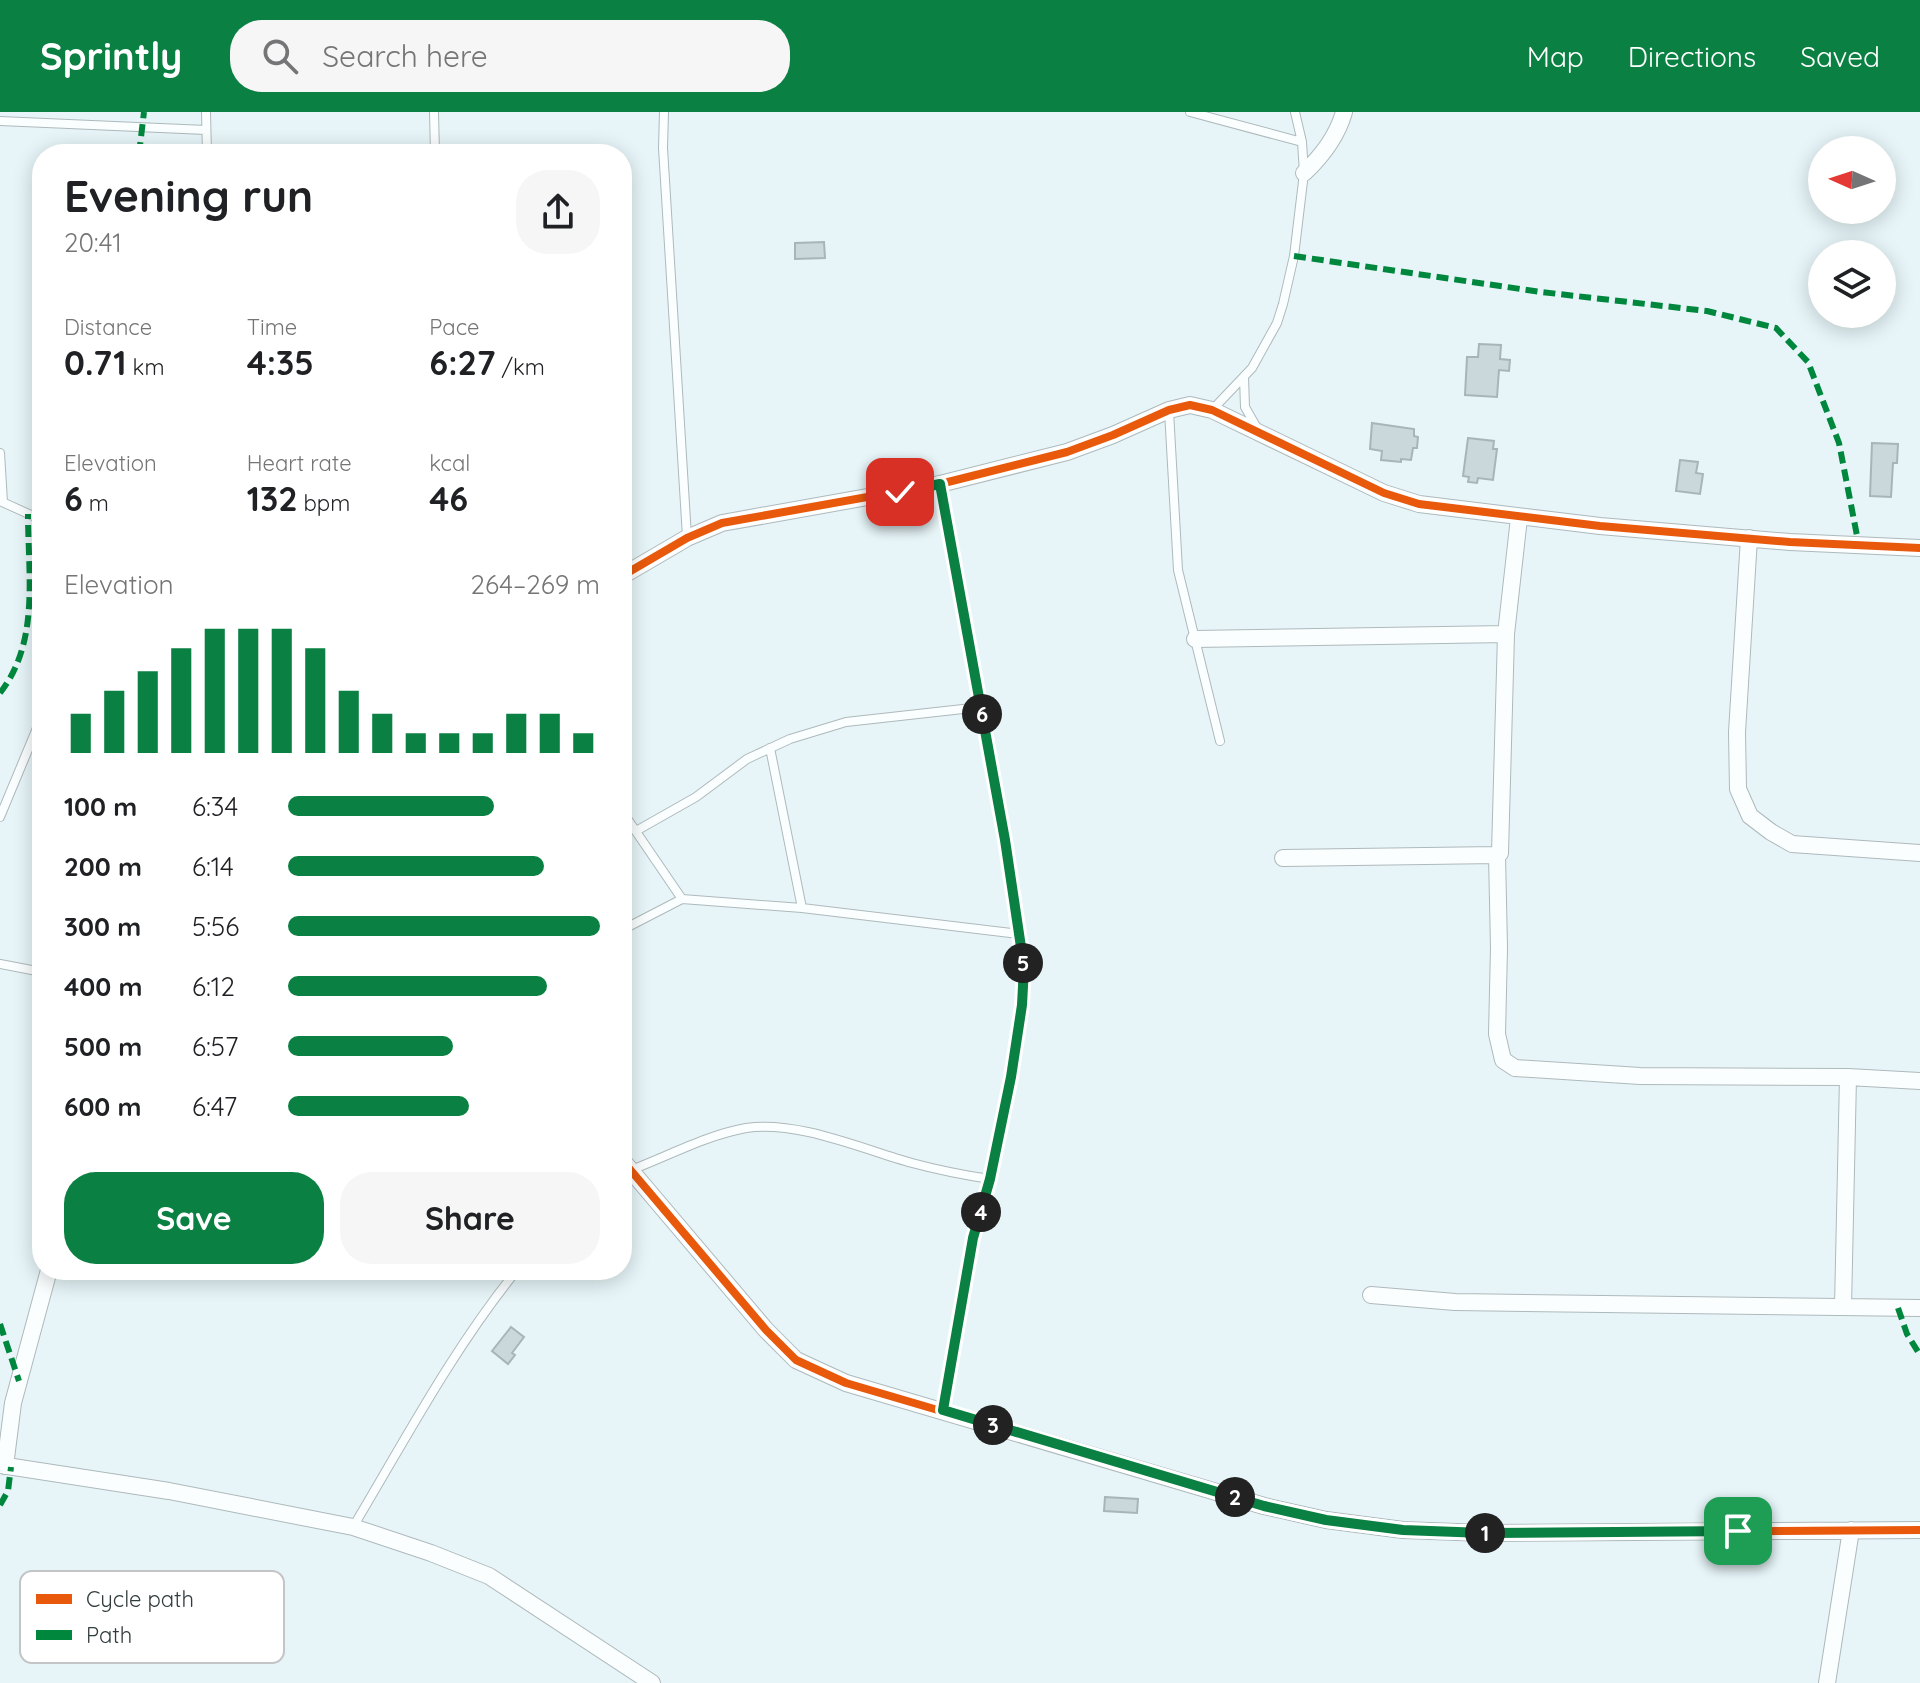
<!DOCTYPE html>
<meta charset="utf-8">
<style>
:root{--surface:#fff;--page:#f6f6f6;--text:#202124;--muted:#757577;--accent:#0b8043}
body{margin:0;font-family:Quicksand,sans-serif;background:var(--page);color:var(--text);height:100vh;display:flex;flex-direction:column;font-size:30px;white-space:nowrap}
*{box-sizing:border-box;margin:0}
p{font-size:26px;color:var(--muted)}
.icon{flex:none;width:44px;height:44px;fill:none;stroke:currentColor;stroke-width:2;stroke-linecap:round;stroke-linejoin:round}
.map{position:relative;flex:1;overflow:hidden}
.drawer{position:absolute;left:32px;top:32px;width:600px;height:1136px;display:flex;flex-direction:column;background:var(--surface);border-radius:32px;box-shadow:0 4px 20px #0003}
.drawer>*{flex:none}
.needle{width:52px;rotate:273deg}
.tools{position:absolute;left:1808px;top:24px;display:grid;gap:16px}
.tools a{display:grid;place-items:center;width:88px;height:88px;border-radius:50%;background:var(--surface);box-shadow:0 4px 20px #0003;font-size:40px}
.pin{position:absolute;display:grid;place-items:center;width:68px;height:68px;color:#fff;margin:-34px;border-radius:16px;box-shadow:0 4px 12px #0006}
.km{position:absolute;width:40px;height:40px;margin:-20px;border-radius:50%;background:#222;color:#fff;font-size:22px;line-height:40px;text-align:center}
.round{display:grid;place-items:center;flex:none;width:84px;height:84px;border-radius:32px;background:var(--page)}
.headline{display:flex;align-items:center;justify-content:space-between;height:136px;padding:0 32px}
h1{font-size:44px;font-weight:700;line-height:60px}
.metrics{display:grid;grid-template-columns:repeat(3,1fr);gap:12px;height:136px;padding:8px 32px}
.metrics div{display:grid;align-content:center}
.metrics b{font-size:34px;font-weight:700}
.metrics small{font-size:22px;font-weight:400}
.metrics p{font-size:22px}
.chart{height:224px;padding:16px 32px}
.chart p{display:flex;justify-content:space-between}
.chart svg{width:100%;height:144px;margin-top:8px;stroke:var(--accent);stroke-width:6}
.action{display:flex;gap:16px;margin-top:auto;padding:16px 32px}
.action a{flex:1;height:92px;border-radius:32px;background:var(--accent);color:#fff;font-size:32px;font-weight:700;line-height:92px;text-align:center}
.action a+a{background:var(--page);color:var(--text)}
ul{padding:0 32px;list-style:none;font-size:26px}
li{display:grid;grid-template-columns:128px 96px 1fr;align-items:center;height:60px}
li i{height:20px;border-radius:10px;background:var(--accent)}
header{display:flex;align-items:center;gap:48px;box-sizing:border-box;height:112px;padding:0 40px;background:var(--accent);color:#fff}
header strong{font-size:38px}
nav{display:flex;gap:44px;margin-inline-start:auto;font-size:28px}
.search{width:560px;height:72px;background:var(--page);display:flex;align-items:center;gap:20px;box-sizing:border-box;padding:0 28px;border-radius:32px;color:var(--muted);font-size:30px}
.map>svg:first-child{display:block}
.building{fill:#cad8db;stroke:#a9b4b6;stroke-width:2}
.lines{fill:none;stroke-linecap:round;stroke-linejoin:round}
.lane-casing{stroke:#aeb9bc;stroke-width:10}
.street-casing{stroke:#aeb9bc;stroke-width:18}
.lane{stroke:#fbfefe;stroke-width:8}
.street{stroke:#fbfefe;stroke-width:16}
.quiet{stroke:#00873e;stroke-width:6;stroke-dasharray:12 6;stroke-linecap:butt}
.cycleway-casing{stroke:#fff;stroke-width:13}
.cycleway{stroke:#e8590c;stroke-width:8}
.route-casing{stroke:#fff;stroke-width:16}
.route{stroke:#0b8043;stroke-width:10}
.key{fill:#fff;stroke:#c2c4c5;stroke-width:2}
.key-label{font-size:22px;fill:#323c3e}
</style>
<header>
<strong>Sprintly</strong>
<div class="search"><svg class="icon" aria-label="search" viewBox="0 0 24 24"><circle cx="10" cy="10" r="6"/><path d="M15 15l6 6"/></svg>Search here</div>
<nav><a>Map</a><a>Directions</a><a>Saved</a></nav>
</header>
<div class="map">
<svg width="1920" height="1571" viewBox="0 0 1920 1571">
<rect width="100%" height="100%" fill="#e7f5f8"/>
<!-- building -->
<path class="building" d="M824 130 825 146 795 147V131Z
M1479 232 1501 233 1500 247 1510 248 1509 259 1499 258 1497 285 1465 283 1467 245H1478Z
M1372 311 1414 317V324L1418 325 1417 336H1413L1411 348 1401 347V350L1381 348 1382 339 1370 337Z
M1468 326 1494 329 1493 337H1497L1493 368 1478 366 1477 371 1468 370 1469 365 1463 364Z
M1872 331 1898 332 1897 351H1893L1891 385 1870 384Z
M1680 348 1698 350 1696 361 1703 362 1700 382 1676 379Z
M511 1215 524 1225 512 1241 515 1243 508 1252 492 1239Z
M1105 1385 1138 1387 1137 1401 1104 1399Z"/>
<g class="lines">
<defs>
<path id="lane" d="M206 0 207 42
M434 0 435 42
M664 0 663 36 687 425
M1190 0 1302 30
M0 9 206 18
M1244 265 1245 295 1257 316
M1213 297 1252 256 1277 211 1283 192 1294 144 1304 61 1302 30 1295 0
M1169 299 1178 458 1220 629
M0 341 3 390
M940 373 1005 728 1024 855 1022 893 1011 965 990 1067 973 1126 943 1298
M0 389 42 408
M770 636 802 796
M622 699 682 787
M0 705 42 604
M636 719 696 685 747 647 790 627 846 610 981 595
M622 818 682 787 802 796 1019 822
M0 852 42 860
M631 1058C668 1044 707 1023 746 1016 797 1008 862 1037 912 1051 938 1058 963 1063 990 1067
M353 1415C405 1328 453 1237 517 1158"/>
<path id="street" d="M1304 61C1322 44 1337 25 1344 0
M1749 426 1737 620 1738 677 1750 704 1771 720 1792 732 1920 741
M622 464 687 426 722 411 940 372 1067 340 1113 323 1169 298 1190 293 1212 298 1384 381 1419 392 1600 414 1790 430 1920 436
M1195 527 1506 522
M1497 743 1499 836 1497 922 1503 948 1515 956 1640 964 1848 965 1920 969
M1283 746 1497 743 1500 741 1506 522 1519 406
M622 1048 766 1218 796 1248 846 1271 1264 1394 1326 1408 1403 1418 1484 1421 1920 1418
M1371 1183 1455 1190 1920 1196
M1843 1195 1848 965
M0 1353 169 1379 353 1415 431 1441 489 1464 652 1571
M5 1354 13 1291 49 1158
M1827 1571 1851 1418"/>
</defs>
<!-- lane casing -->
<use href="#lane" class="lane-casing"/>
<!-- street casing -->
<use href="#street" class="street-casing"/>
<!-- lane -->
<use href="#lane" class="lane"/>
<!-- street -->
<use href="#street" class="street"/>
<!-- quiet -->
<path class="quiet" d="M139 42 144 0
M1294 144 1541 180 1707 199 1776 216 1808 250 1839 331 1859 434
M0 581C40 530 28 462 28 402
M1898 1196 1907 1222 1920 1243
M0 1212 19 1269
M0 1393 8 1379 11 1355"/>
<defs>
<path id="cycleway" d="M622 464 687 426 722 411 940 372 1067 340 1113 323 1169 298 1190 293 1212 298 1384 381 1419 392 1600 414 1790 430 1920 436
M622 1048 766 1218 796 1248 846 1271 1264 1394 1326 1408 1403 1418 1484 1421 1920 1418"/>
</defs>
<!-- cycleway casing -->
<use href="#cycleway" class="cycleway-casing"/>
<!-- cycleway -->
<use href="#cycleway" class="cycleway"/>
</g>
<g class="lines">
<defs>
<path id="route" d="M900 380 940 372 1005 728 1024 855 1022 893 1011 965 990 1067 973 1126 943 1298 1264 1394 1326 1408 1403 1418 1484 1421 1738 1419"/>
</defs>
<!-- route casing -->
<use href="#route" class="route-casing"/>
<!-- route -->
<use href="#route" class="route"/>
</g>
<!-- legend -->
<rect x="20" y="1459" width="264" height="92" rx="12" class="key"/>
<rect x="36" y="1482" width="36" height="10" fill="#e8590c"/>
<rect x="36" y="1518" width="36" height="10" fill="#00873e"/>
<g class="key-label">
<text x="86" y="1495">Cycle path</text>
<text x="86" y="1531">Path</text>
</g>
</svg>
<div class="tools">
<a><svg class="needle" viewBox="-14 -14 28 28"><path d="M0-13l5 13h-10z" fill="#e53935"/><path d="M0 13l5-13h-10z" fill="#757577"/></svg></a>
<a><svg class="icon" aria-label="layers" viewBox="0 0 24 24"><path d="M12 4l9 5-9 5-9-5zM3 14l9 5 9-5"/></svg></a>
</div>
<div class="pin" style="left:1738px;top:1419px;background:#1e9e55"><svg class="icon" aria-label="arrive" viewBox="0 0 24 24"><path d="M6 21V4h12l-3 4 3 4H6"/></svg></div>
<div class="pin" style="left:900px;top:380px;background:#d93025"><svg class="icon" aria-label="check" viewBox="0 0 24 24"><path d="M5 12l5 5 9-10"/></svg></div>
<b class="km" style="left:1485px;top:1421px">1</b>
<b class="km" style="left:1235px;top:1385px">2</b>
<b class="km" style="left:993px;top:1313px">3</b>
<b class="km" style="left:981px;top:1100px">4</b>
<b class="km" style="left:1023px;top:851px">5</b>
<b class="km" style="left:982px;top:602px">6</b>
<section class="drawer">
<div class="headline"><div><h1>Evening run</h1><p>20:41</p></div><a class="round"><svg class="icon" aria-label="share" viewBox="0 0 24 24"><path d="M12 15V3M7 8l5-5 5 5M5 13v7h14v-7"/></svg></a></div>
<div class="metrics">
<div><p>Distance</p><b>0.71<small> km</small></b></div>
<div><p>Time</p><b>4:35</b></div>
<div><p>Pace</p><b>6:27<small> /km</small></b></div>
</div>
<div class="metrics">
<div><p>Elevation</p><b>6<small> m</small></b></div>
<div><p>Heart rate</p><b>132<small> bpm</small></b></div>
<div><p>kcal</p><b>46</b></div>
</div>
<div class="chart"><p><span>Elevation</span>264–269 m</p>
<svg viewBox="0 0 160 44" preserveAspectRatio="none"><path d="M5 44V32M15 44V25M25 44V19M35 44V12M45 44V6M55 44V6M65 44V6M75 44V12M85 44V25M95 44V32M105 44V38M115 44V38M125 44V38M135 44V32M145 44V32M155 44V38"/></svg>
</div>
<ul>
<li><b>100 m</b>6:34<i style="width:66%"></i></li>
<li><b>200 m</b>6:14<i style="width:82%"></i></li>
<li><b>300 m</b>5:56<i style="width:100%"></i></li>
<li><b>400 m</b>6:12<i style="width:83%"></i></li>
<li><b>500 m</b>6:57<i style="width:53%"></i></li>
<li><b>600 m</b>6:47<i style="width:58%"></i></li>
</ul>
<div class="action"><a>Save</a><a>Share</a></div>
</section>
</div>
